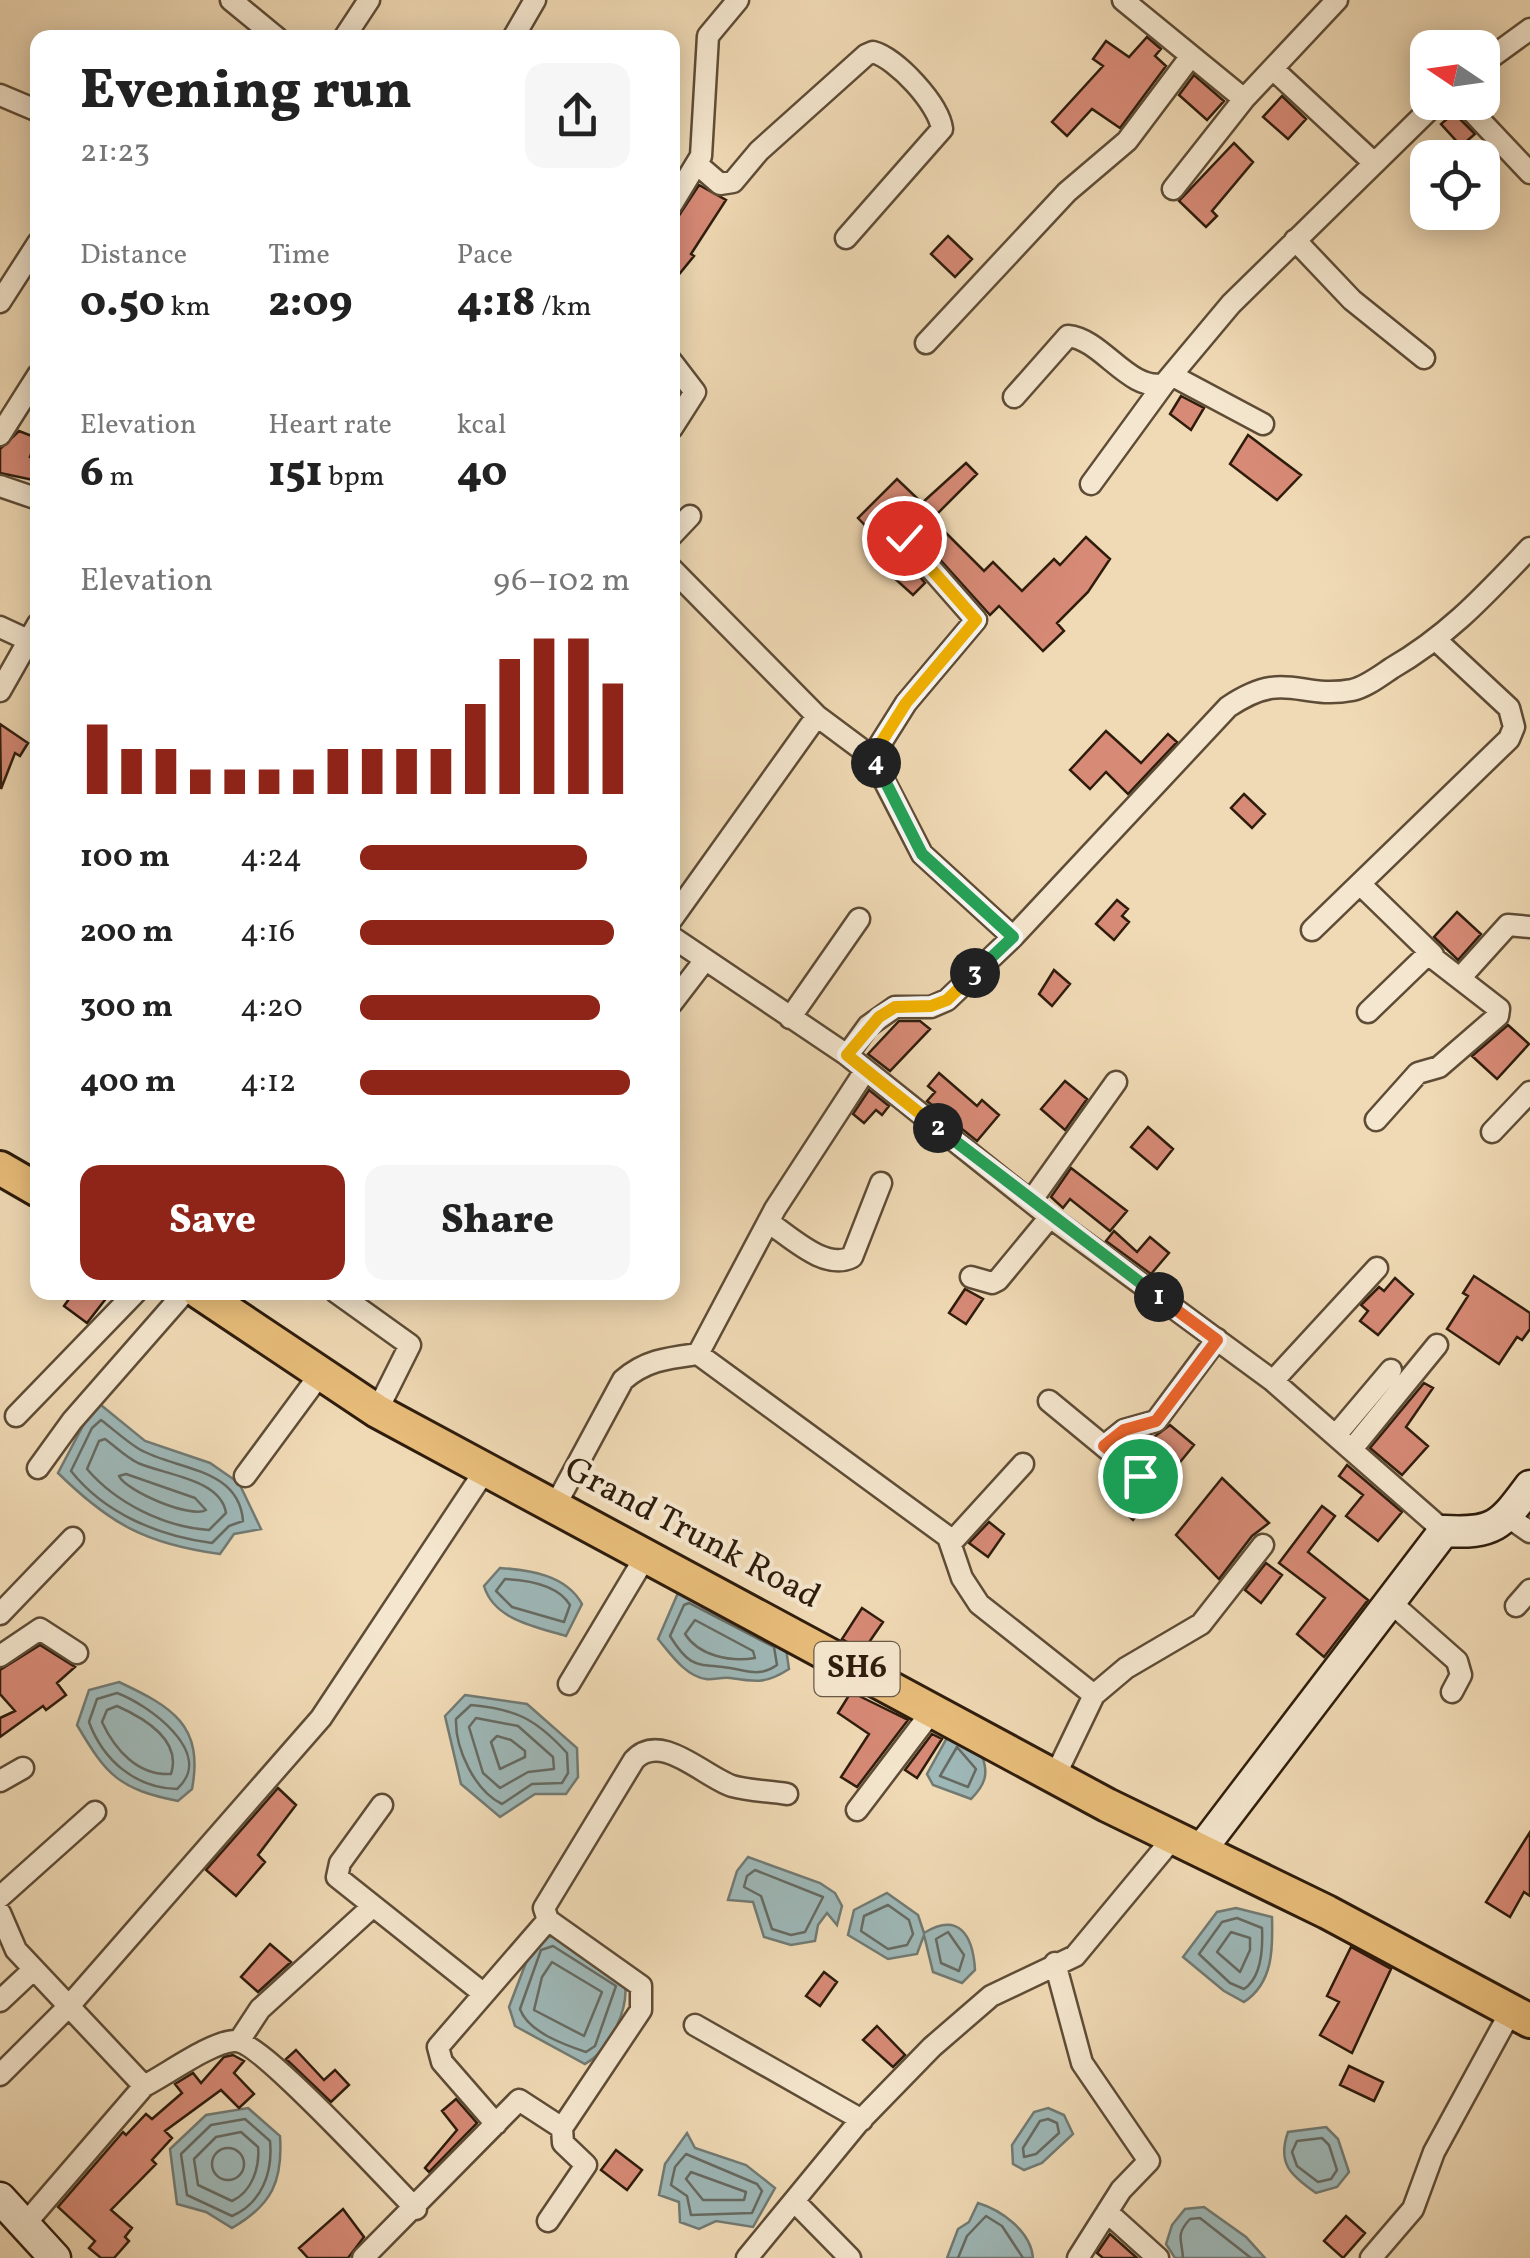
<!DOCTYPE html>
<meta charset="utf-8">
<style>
:root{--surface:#fff;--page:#f6f6f6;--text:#222;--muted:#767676;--accent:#8f2418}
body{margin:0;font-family:Vollkorn,serif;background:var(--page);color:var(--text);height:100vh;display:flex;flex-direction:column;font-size:38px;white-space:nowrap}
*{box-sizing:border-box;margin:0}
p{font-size:32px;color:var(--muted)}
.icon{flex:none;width:55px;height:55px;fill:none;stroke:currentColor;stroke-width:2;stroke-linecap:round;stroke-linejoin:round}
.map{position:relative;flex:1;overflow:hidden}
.drawer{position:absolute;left:30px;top:30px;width:650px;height:1270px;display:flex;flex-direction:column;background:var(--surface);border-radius:20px;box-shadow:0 5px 25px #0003}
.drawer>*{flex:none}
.needle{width:65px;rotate:283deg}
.buttons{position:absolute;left:1410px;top:30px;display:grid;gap:20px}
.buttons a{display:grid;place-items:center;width:90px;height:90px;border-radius:20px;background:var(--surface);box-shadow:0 5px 25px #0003;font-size:50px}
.pin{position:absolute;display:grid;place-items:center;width:85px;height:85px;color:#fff;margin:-42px;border:5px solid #fff;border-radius:50%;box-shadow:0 2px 10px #0007}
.km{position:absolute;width:50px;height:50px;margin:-25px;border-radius:50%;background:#222;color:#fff;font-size:28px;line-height:50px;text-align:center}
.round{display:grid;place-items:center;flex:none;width:105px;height:105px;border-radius:20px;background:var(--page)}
.head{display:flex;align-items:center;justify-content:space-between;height:170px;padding:0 50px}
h1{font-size:55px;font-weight:800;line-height:75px}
.metrics{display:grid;grid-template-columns:repeat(3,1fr);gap:15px;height:170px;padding:10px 50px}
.metrics div{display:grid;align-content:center}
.metrics b{font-size:42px;font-weight:800}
.metrics small{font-size:28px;font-weight:400}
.metrics p{font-size:28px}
.chart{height:280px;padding:20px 50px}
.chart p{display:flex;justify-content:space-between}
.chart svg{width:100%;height:180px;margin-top:10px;stroke:var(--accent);stroke-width:6}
.primary-button{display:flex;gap:20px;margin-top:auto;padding:20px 50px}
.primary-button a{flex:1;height:115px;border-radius:20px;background:var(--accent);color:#fff;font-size:40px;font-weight:800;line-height:115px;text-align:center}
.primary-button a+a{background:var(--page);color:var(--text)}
ul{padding:0 50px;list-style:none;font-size:32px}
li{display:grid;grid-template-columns:160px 120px 1fr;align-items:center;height:75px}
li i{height:25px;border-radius:12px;background:var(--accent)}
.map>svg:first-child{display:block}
.water{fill:#9eb8b8;stroke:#717a73;stroke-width:2.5}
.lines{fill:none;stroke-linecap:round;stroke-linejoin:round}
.shore{stroke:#666a62;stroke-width:2.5}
.building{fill:#d78a76;stroke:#2e1c0c;stroke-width:2.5}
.street-casing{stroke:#5e4c36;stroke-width:25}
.secondary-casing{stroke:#2e1c0c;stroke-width:35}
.primary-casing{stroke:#2e1c0c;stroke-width:38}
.street{stroke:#f5e7cf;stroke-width:20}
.secondary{stroke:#f5e7cf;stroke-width:30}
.primary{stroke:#e8bd7a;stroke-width:32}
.split-1-casing{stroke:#fff;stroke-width:20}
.split-2-casing{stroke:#fff;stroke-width:20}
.split-3-casing{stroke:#fff;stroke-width:20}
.split-4-casing{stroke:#fff;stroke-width:20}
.split-5-casing{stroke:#fff;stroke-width:20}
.split-1{stroke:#f0652b;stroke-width:12}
.split-2{stroke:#22a559;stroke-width:12}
.split-3{stroke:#f5b400;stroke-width:12}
.split-4{stroke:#22a559;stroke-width:12}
.split-5{stroke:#f5b400;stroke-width:12}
.labels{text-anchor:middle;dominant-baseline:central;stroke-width:8;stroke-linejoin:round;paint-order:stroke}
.shield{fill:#f5e7cf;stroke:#6a5946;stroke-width:2.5}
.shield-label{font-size:32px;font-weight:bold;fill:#2e1c0c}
.street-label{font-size:35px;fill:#2e1c0c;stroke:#f5e7cf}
</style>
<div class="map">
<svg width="1530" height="2258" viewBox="0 0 1530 2258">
<rect width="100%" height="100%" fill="#f0dab5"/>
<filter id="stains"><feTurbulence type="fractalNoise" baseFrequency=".002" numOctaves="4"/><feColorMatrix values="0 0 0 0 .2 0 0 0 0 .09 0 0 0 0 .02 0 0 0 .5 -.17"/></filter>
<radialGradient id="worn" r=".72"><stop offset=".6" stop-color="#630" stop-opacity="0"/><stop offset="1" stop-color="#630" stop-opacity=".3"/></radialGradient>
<!-- water -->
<path class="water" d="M96 1401 145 1441 210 1463 239 1483 261 1529 234 1534 220 1554C146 1544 110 1524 58 1473Z
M500 1568C530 1570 566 1575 582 1604L566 1636C536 1627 494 1620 484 1586Z
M681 1586 785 1642 789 1669C766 1684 756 1682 730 1678 722 1677 713 1680 706 1679 685 1676 670 1653 658 1639Z
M119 1682C172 1707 204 1725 192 1789L178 1801C119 1789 107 1776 77 1725L89 1690Z
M465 1695 527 1704 577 1748 578 1777 566 1794H535L500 1817 461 1784 445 1716Z
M948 1736 982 1756C989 1774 985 1785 971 1799L933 1785 927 1774Z
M748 1857 820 1883 835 1893 842 1906 837 1925 827 1913 818 1925 815 1941 791 1945 764 1937 753 1902 728 1900 737 1871Z
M887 1893 918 1915 924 1933C958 1912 973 1934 975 1970L962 1983 933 1972 924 1935 917 1954 888 1959 848 1935 854 1910Z
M1236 1908 1272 1917C1273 1949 1273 1983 1244 2002L1224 1991 1183 1957 1217 1912Z
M559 1935 624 1978C631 2007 610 2050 585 2064L515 2026 509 2007 535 1939Z
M248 2108 280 2136C283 2181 272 2205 232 2228L206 2212 177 2204 170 2149 206 2115Z
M1048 2108 1064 2115 1073 2134 1042 2163 1024 2170 1013 2164 1012 2145 1034 2112Z
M1326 2127 1338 2139 1349 2172 1337 2187 1316 2193C1290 2175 1277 2163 1288 2132Z
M687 2133 695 2148 746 2165 775 2188 753 2227 716 2221 699 2229 680 2222 679 2202 659 2195 665 2164Z
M978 2203C1001 2210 1031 2231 1033 2258H947L958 2229 969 2222Z
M1204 2207 1246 2237 1265 2258H1175L1166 2244 1172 2225 1185 2209Z"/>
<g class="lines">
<!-- shore -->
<path class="shore" d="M101 1420C113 1429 126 1441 139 1449 175 1470 239 1467 243 1521L229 1526 212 1543C159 1536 105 1514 71 1471L92 1428Z
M105 1439C116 1447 126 1457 138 1463 165 1475 221 1479 226 1513L209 1530C164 1527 116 1503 87 1469L99 1441Z
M126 1474 195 1498 206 1510C191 1519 126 1491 119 1476Z
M505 1579C528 1580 558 1585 570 1605L564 1622 512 1607 496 1591Z
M689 1603 774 1647 777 1665C760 1677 749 1671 730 1668 697 1663 691 1670 670 1636L684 1605Z
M695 1620 753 1651 755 1658C730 1662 699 1656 685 1634Z
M117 1693C147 1704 217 1753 177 1789 135 1788 103 1760 89 1722L97 1699Z
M471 1705C516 1709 536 1719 567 1753L568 1773 562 1783 532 1784 502 1804C475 1791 455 1749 456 1719Z
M117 1706C144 1718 182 1740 171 1774 138 1776 115 1750 102 1722L107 1710Z
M476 1718 518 1726 553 1757 554 1769 528 1772 500 1788 483 1773 469 1727Z
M497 1736 511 1740 525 1751V1757L500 1769 491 1742Z
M957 1747 976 1769 968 1787 940 1776Z
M755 1870 823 1897 805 1932 791 1935 772 1929 761 1896 744 1887 747 1876Z
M888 1905 909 1920 913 1934 907 1945 888 1949 861 1931 864 1916Z
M1237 1918 1262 1928C1263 1949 1262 1977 1244 1989L1230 1983 1199 1954 1222 1922Z
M948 1932 964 1955 959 1971 941 1963 936 1939Z
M1231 1932 1250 1938V1950L1240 1972 1217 1952Z
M553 1946 616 1986 595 2046 586 2052C565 2045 528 2032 520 2009L541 1950Z
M552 1962 602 1992 584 2036 534 2010 542 1977Z
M245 2119 270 2141C273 2172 262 2203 232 2216L187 2195 181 2154 211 2125Z
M1048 2119 1057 2123 1059 2133 1036 2154 1024 2157 1023 2148 1040 2121Z
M241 2132 258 2147C260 2167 252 2192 232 2201L198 2185 194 2159 216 2137Z
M1322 2138 1329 2145 1337 2170 1331 2179 1318 2182 1297 2166 1292 2152 1297 2141Z
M212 2164a16 16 0 1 1 32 0a16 16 0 1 1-32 0Z
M686 2154 757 2184 762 2191 752 2213 691 2215 687 2196 671 2185 675 2167Z
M691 2172 746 2192 744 2200H703L686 2179Z
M958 2258 967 2236 986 2216 1002 2226 1023 2258
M1183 2258C1182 2240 1175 2235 1190 2219L1200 2218 1251 2258"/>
</g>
<!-- building -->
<path class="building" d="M1147 37 1161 49 1155 56 1166 66 1120 128 1092 109 1067 136 1052 122 1103 66 1093 59 1106 41 1129 57Z
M1194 75 1224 101 1207 120 1179 95Z
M1282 96 1306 119 1288 139 1263 117Z
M1454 113 1475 134 1461 146 1441 124Z
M1234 143 1253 162 1212 211 1217 216 1206 227 1179 201Z
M699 185 726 200 691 254 694 256 672 283V226Z
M948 236 972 259 955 277 931 254Z
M1181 396 1204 408 1191 430 1170 414Z
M19 431 37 438 30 457 38 460V481L0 473V449Z
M1248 435 1301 475 1277 500 1230 464Z
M966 463 977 474 932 519 984 571 993 562 1022 591 1054 559 1060 565 1086 537 1110 559 1088 592 1057 623 1064 631 1043 651 999 606 990 615 909 525 896 527 890 540 925 583 913 595 872 558 884 545 858 518 897 479 922 503Z
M0 724 28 743 20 756 15 753 1 789Z
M1106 731 1141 763 1168 734 1177 742 1128 794 1106 772 1090 789 1070 770Z
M1244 794 1265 814 1252 828 1231 808Z
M1117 900 1128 909 1122 916 1129 922 1114 940 1096 924Z
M1457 912 1481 934 1458 960 1434 937Z
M1054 970 1070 984 1052 1006 1039 994Z
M899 1021H920L930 1029 890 1071 868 1054Z
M1508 1025 1529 1044 1497 1079 1472 1056Z
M939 1073 977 1106 982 1100 999 1115 977 1141 927 1101 935 1092 928 1086Z
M1065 1081 1087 1099 1065 1130 1041 1109Z
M869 1090 889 1106 882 1115 876 1110 864 1123 853 1114Z
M1148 1127 1173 1149 1157 1169 1131 1147Z
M1071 1168 1127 1211 1110 1231 1070 1199 1063 1208 1051 1197Z
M1114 1231 1137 1252 1150 1237 1169 1253 1151 1274 1106 1241Z
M1474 1276 1530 1313V1329L1522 1340 1517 1337 1499 1364 1447 1329 1468 1296 1463 1293Z
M1395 1278 1413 1294 1378 1335 1360 1321 1368 1311 1361 1305 1379 1287 1384 1291Z
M965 1289 983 1299 966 1324 949 1313Z
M74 1292H111L87 1323 64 1306Z
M1424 1383 1433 1388 1406 1427 1428 1446 1402 1475 1370 1448Z
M1170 1425 1194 1445 1133 1520 1104 1493 1118 1476 1137 1489 1150 1485 1153 1472 1147 1464 1157 1452 1146 1443Z
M1347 1465 1402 1512 1378 1541 1346 1516 1363 1495 1339 1476Z
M1222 1478 1269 1523 1252 1536 1219 1579 1176 1535Z
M1322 1506 1335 1516 1308 1552 1368 1600 1324 1657 1297 1634 1325 1598 1279 1563Z
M989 1522 1004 1534 988 1557 969 1543Z
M1266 1563 1282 1575 1261 1603 1245 1590Z
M862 1608 883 1622 863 1651 842 1639Z
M40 1645 75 1667 57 1683 66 1695 46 1710 43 1706 0 1737V1718L15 1711 0 1694V1670Z
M851 1692 908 1720 857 1787 841 1777 869 1734 838 1713Z
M932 1734 942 1739 917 1778 905 1770Z
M278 1788 296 1805 258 1855 265 1862 236 1896 206 1870Z
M1530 1832V1896L1524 1892 1510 1917 1486 1902Z
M270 1944 291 1962 258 1992 241 1977Z
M1351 1947 1391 1969 1352 2053 1320 2035 1339 2002 1327 1996Z
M824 1972 837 1982 820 2006 806 1996Z
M877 2026 905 2055 893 2067 863 2040Z
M296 2050 324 2080 335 2070 349 2085 331 2102 286 2059Z
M233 2055 244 2061 234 2073 254 2094 239 2108 221 2090 165 2131 172 2138 152 2160 156 2164 111 2210 132 2228 125 2237 129 2241 114 2258H101L89 2248 95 2241 58 2207 123 2132 126 2135 146 2114 152 2119 182 2093 175 2084 193 2073 201 2083 224 2057Z
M1349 2066 1383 2082 1374 2101 1340 2085Z
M456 2099 477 2123 429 2172 425 2168 457 2130 442 2111Z
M616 2150 642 2170 627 2190 601 2170Z
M343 2209 364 2237 348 2258H308L299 2248Z
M1346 2216 1365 2233 1343 2258 1324 2241Z
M1110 2234 1137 2258H1103L1097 2253Z"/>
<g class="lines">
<defs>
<path id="street" d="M231 0 277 38
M1123 0 1244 99
M344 38 369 0
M513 38 535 0
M1482 64 1530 29
M1274 70 1373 162
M0 95 38 111
M1463 102 1530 173
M698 165 720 184 733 182 759 151 866 55 873 52C896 58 939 104 942 129L846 238
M1173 189 1244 99 1337 0
M672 204 701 156 708 36 738 0
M1295 240 1352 300 1424 358
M0 302 38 243
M926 343 1067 192 1127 141 1191 56
M672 362 695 392 672 428
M1173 376 1263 424
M1014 397 1068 336C1102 339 1129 392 1164 384L1231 304 1437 102
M0 435 38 375
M1091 484 1164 384
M0 486 38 499
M672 535 690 516
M672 569 817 716 872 757 922 854 1013 937
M0 627 28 640
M0 691 38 624
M872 757 906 703 976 620 904 538
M1360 884 1433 955
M672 919 817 716
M1312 930 1509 739 1514 727 1509 708 1436 640
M672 937 847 1055 1050 1217 1273 1381 1444 1531
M1461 977 1508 925 1530 927
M672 1003 705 960
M1368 1012 1428 954 1499 1009 1498 1016 1439 1067 1418 1073 1376 1120
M790 1018 859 919
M847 1055 868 1026 895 1007H931L947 1000 1013 937 1228 707C1286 668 1298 700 1352 690 1366 687 1380 676 1392 668 1449 635 1485 595 1530 548
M1492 1132 1530 1092
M1031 1201 1116 1082
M768 1222C791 1237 825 1271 852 1257L881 1183
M971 1277 992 1283 998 1280 1050 1217
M336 1292 410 1345 377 1411
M698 1354 775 1209 865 1071
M1273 1381 1377 1268
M1049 1401 1140 1476
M16 1416 136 1292
M1336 1435 1391 1370
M1104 1446 1124 1430 1156 1421 1217 1339
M1352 1449 1437 1345
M38 1468 72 1421 185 1292
M245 1476 321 1373
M555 1506 623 1380C646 1360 668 1358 698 1354L948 1537 962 1578 979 1604 1094 1695
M1507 1516 1530 1532
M951 1543 1023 1464
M1388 1600 1457 1661 1461 1675 1452 1692
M1516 1606 1530 1590
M0 1614 73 1538
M0 1656 40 1629 77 1653
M569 1684 647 1554
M1055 1776 1094 1695 1126 1668 1201 1624 1263 1545
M0 1781 23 1768
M382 1805 340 1863 337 1877 484 1994
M857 1810 933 1710
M0 1897 95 1812
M0 1913 16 1950 144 2086 25 2224
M1055 1963 1082 2063 1149 2161 1121 2190 1078 2258
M0 2001 34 1969
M695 2025 862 2120
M239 2041 260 2009 372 1907
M0 2075 69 2006 321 1718 486 1469
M144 2086C166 2075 211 2042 234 2041 259 2039 390 2183 416 2209
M496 2124 442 2062 438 2047 548 1920
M795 2202 850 2258
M1107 2212 1158 2258
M548 2221 586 2165 563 2143 562 2128
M363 2258 519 2100 562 2128 641 2010V1986L548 1920 544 1908 634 1760C661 1731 703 1776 732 1786 749 1791 770 1791 787 1794
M747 2258 858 2123 932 2047 991 1996 1075 1956 1173 1838
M1371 2258 1413 2209 1434 2152 1511 2011"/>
<path id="secondary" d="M1200 1851 1444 1531C1495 1534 1501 1525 1530 1486
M0 2198 55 2258"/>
<path id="primary" d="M0 1168 38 1190
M199 1292 377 1411 1107 1805 1327 1912 1530 2021"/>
</defs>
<!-- street casing -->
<use href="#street" class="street-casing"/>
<!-- secondary casing -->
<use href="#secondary" class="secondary-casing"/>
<!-- primary casing -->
<use href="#primary" class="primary-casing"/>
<!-- street -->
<use href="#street" class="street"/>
<!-- secondary -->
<use href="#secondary" class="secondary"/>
<!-- primary -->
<use href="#primary" class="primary"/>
</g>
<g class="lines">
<defs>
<path id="split-1" d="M1140 1476 1104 1446 1124 1430 1156 1421 1217 1340 1159 1297"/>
<path id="split-2" d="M938 1128 1159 1297"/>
<path id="split-3" d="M938 1128 847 1055 879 1017 895 1007 931 1006 947 1000 975 973"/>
<path id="split-4" d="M876 763 922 854 1013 937 975 973"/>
<path id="split-5" d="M876 763 872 757 906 703 976 620 904 538"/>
</defs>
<!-- split-1 casing -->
<use href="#split-1" class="split-1-casing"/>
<!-- split-2 casing -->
<use href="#split-2" class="split-2-casing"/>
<!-- split-3 casing -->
<use href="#split-3" class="split-3-casing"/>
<!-- split-4 casing -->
<use href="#split-4" class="split-4-casing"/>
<!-- split-5 casing -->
<use href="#split-5" class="split-5-casing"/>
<!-- split-1 -->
<use href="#split-1" class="split-1"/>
<!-- split-2 -->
<use href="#split-2" class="split-2"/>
<!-- split-3 -->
<use href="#split-3" class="split-3"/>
<!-- split-4 -->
<use href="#split-4" class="split-4"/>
<!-- split-5 -->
<use href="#split-5" class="split-5"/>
</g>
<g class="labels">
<!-- shield labels -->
<rect class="shield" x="814.5" y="1642" width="85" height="54" rx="8"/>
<g class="shield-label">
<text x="857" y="1669">SH6</text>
</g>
<!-- street labels -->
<g class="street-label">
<text transform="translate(692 1534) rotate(28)">Grand Trunk Road</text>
</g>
</g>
<rect width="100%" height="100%" filter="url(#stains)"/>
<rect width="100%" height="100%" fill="url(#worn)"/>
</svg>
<div class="buttons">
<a><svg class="needle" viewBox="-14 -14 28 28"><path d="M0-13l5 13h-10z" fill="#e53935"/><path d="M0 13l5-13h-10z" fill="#767676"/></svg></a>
<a><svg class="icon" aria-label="locate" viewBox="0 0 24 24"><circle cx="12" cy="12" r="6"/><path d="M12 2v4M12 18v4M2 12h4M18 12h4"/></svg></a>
</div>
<div class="pin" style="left:1140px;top:1476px;background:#1e9e55"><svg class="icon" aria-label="arrive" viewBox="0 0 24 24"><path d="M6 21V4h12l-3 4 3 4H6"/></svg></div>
<div class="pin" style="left:904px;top:538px;background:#d93025"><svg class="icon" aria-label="check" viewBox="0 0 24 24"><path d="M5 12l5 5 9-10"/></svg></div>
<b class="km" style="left:1159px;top:1297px">1</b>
<b class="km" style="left:938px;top:1128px">2</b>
<b class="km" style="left:975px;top:973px">3</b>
<b class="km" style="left:876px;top:763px">4</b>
<section class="drawer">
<div class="head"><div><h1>Evening run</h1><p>21:23</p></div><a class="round"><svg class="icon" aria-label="share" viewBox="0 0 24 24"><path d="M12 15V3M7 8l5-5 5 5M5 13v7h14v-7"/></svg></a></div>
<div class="metrics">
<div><p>Distance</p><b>0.50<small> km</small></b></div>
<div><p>Time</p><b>2:09</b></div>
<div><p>Pace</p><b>4:18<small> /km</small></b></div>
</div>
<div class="metrics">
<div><p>Elevation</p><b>6<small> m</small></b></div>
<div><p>Heart rate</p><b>151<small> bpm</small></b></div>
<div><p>kcal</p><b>40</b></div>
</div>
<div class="chart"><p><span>Elevation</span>96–102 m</p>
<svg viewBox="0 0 160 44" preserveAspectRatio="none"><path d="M5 44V27M15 44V33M25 44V33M35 44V38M45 44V38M55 44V38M65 44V38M75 44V33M85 44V33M95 44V33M105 44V33M115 44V22M125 44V11M135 44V6M145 44V6M155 44V17"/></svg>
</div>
<ul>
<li><b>100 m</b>4:24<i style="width:84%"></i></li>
<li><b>200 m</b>4:16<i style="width:94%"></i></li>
<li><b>300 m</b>4:20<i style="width:89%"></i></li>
<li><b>400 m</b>4:12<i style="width:100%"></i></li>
</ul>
<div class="primary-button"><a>Save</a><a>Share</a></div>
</section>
</div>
